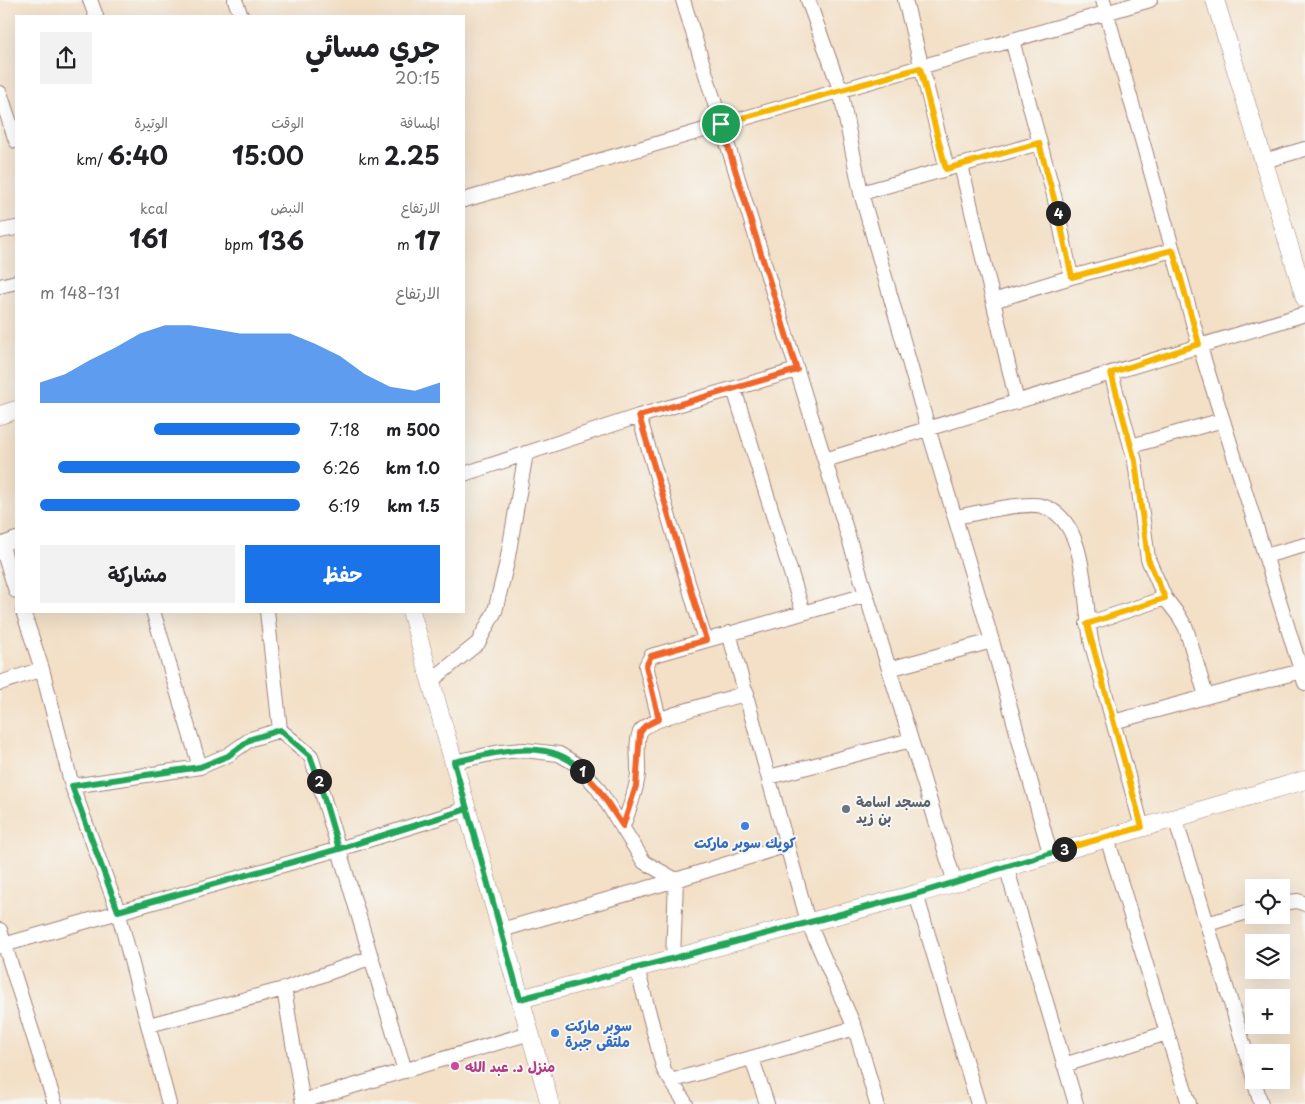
<!DOCTYPE html>
<html lang="ar">
<meta charset="utf-8">
<style>
:root{--surface:#fff;--page:#f2f2f2;--text:#202124;--muted:#757577;--accent:#1a73e8}
body{margin:0;font-family:"Playpen Sans","Playpen Sans Arabic",sans-serif;background:var(--page);color:var(--text);direction:rtl;height:100vh;display:flex;flex-direction:column;font-size:19px;white-space:nowrap}
*{box-sizing:border-box;margin:0}
p{font-size:16px;color:var(--muted)}
.icon{flex:none;width:28px;height:28px;fill:none;stroke:currentColor;stroke-width:2;stroke-linecap:round;stroke-linejoin:round}
.map{position:relative;flex:1;overflow:hidden;direction:ltr}
.details{position:absolute;left:15px;top:15px;width:450px;height:598px;display:flex;flex-direction:column;background:var(--surface);border-radius:0px;box-shadow:0 5px 20px #0002;direction:rtl}
.details>*{flex:none}
.controls{position:absolute;left:1245px;top:879px;display:grid;gap:10px}
.controls a{display:grid;place-items:center;width:45px;height:45px;border-radius:0px;background:var(--surface);box-shadow:0 5px 20px #0002;font-size:25px}
.pin{position:absolute;display:grid;place-items:center;width:42px;height:42px;color:#fff;margin:-21px;border:2px solid #fff;border-radius:50%;box-shadow:0 1px 5px #0007}
.km{position:absolute;width:25px;height:25px;margin:-12px;border-radius:50%;background:#222;color:#fff;font-size:14px;line-height:25px;text-align:center}
.round{display:grid;place-items:center;flex:none;width:52px;height:52px;border-radius:0px;background:var(--page)}
.summary{display:flex;align-items:center;justify-content:space-between;height:85px;padding:0 25px}
h1{font-size:28px;font-weight:700;line-height:38px}
.metrics{display:grid;grid-template-columns:repeat(3,1fr);gap:8px;height:85px;padding:5px 25px}
.metrics div{display:grid;align-content:center}
.metrics b{font-size:25px;font-weight:700}
.metrics small{font-size:14px;font-weight:400}
.metrics p{font-size:14px}
.chart{height:140px;padding:10px 25px}
.chart p{display:flex;justify-content:space-between}
.chart svg{width:100%;height:90px;margin-top:5px;fill:var(--accent);opacity:.7}
.cta{display:flex;gap:10px;margin-top:auto;padding:10px 25px}
.cta a{flex:1;height:58px;border-radius:0px;background:var(--accent);color:#fff;font-size:20px;font-weight:700;line-height:58px;text-align:center}
.cta a+a{background:var(--page);color:var(--text)}
ul{padding:0 25px;list-style:none;font-size:16px}
li{display:grid;grid-template-columns:80px 60px 1fr;align-items:center;height:38px}
li i{height:12px;border-radius:6px;background:var(--accent)}
.map>svg:first-child{display:block}
.lines{fill:none;stroke-linecap:round;stroke-linejoin:round}
.minor-casing{stroke:#9e8079;stroke-width:16}
.tertiary-casing{stroke:#9e8079;stroke-width:19}
.minor{stroke:#fff;stroke-width:14}
.tertiary{stroke:#fff;stroke-width:18}
.split-1-casing{stroke:#fff;stroke-width:10}
.split-2-casing{stroke:#fff;stroke-width:10}
.split-3-casing{stroke:#fff;stroke-width:10}
.split-4-casing{stroke:#fff;stroke-width:10}
.split-5-casing{stroke:#fff;stroke-width:10}
.split-1{stroke:#f0652b;stroke-width:6}
.split-2{stroke:#22a559;stroke-width:6}
.split-3{stroke:#22a559;stroke-width:6}
.split-4{stroke:#f5b400;stroke-width:6}
.split-5{stroke:#f5b400;stroke-width:6}
.worship-dot{fill:#6b7280;stroke:#f6f6f2;stroke-width:2}
.shop-dot{fill:#3f7fe0;stroke:#f6f6f2;stroke-width:2}
.hotel-dot{fill:#d1479c;stroke:#f6f6f2;stroke-width:2}
.labels{text-anchor:middle;dominant-baseline:central;stroke-width:4;stroke-linejoin:round;paint-order:stroke}
.worship-label{font-size:14px;font-weight:bold;fill:#5b616d;stroke:#f6f6f2;text-anchor:start}
.shop-label{font-size:14px;font-weight:bold;fill:#366cbe;stroke:#f6f6f2}
.hotel-label{font-size:14px;font-weight:bold;fill:#b23c85;stroke:#f6f6f2;text-anchor:start}
</style>
<div class="map">
<svg width="1305" height="1104" viewBox="0 0 1305 1104">
<rect width="100%" height="100%" fill="#f6f6f2"/>
<filter id="ink" filterUnits="userSpaceOnUse"><feTurbulence type="fractalNoise" baseFrequency=".02" numOctaves="2"/><feDisplacementMap in="SourceGraphic" scale="10" xChannelSelector="R" yChannelSelector="G"/><feConvolveMatrix kernelMatrix="1 2 1 2 8 2 1 2 1" color-interpolation-filters="sRGB"/></filter>
<filter id="wash" filterUnits="userSpaceOnUse"><feTurbulence type="fractalNoise" baseFrequency=".0096" numOctaves="4" result="noise"/><feDisplacementMap in="SourceGraphic" scale="20" xChannelSelector="R" yChannelSelector="G"/><feGaussianBlur stdDeviation="1.12" result="paint"/><feColorMatrix in="noise" values="0 0 0 0 0 0 0 0 0 0 0 0 0 0 0 0 0 1.4 0 .05"/><feComposite in="paint" operator="in"/></filter>
<g filter="url(#wash)">
<rect width="100%" height="100%" fill="#f3e0c7"/>
</g>
<g filter="url(#ink)">
<g class="lines">
<defs>
<path id="minor" d="M90 0 96 16
M235 0 241 16
M683 0 955 883
M808 0 840 89 861 193 928 428 992 641 1050 853
M905 0 947 169
M1103 0 1199 344 1305 683
M1012 40 1054 195 1071 277
M0 93 16 141
M1264 161 1305 149
M961 165 1017 402
M861 193 1039 143
M464 200 1150 0
M0 231 16 228
M0 286 16 282
M993 301 1071 277 1173 250
M1111 373 1135 461 1148 559 1165 598 1179 616 1186 628 1206 696
M734 389 803 612
M639 416 705 640
M1131 446 1223 420
M825 460 1305 314
M464 474 639 416 797 370
M955 517C975 514 1024 501 1042 506 1090 519 1083 607 1092 645L1142 827
M1 544 16 591
M0 545 16 539
M1265 556 1305 545
M23 611 42 669 72 786 118 911 169 1104
M153 611 200 767
M267 611 280 730 311 756 405 1071
M1087 624 1165 598
M729 633 808 922 855 1028 877 1104
M889 669 992 641
M431 681 478 643 495 611 507 562 526 453
M0 683 42 669
M659 719 646 666 651 656 866 595
M1113 722 1301 671
M454 762 500 752 524 750 559 754 576 764 597 787 644 862 676 880 673 958
M769 777 911 740
M72 786 200 767 228 755 251 739 280 730
M1175 818 1254 1079
M623 826C629 809 636 793 638 774 639 762 635 744 640 732 647 718 729 699 747 693
M1107 838 1189 1104
M1006 866 1076 1104
M916 894 978 1104
M1281 903 1298 901 1305 904
M1207 924 1254 910
M0 930 55 1104
M501 930 676 880 787 845
M0 946 339 849 467 809
M637 968 664 1070 686 1104
M284 989 303 1104
M149 1025 284 989 372 957
M752 1059 767 1104
M1064 1065 1167 1033
M1254 1080 1261 1104
M671 1081 855 1028
M303 1101 530 1033"/>
<path id="tertiary" d="M1215 0 1305 298
M0 415 16 410
M411 611 550 1104
M520 999 916 894 1305 780"/>
</defs>
<!-- minor casing -->
<use href="#minor" class="minor-casing"/>
<!-- tertiary casing -->
<use href="#tertiary" class="tertiary-casing"/>
<!-- minor -->
<use href="#minor" class="minor"/>
<!-- tertiary -->
<use href="#tertiary" class="tertiary"/>
</g>
</g>
<g class="lines" filter="url(#ink)">
<defs>
<path id="split-1" d="M582 771 597 787 623 826 636 786 640 733 645 726 659 719 646 666 651 656 706 640 639 416 797 370 721 124"/>
<path id="split-2" d="M319 781 310 756 280 730 251 739 228 756 200 767 72 786 118 911 339 849 467 809 454 762C495 753 550 735 582 771"/>
<path id="split-3" d="M319 781 339 849 467 809 520 999 916 894 1064 849"/>
<path id="split-4" d="M1058 213 1072 277 1173 250 1199 344 1111 373 1135 461 1148 559 1165 598 1087 624 1142 827 1064 849"/>
<path id="split-5" d="M721 124 920 68 946 169 1039 143 1058 213"/>
</defs>
<!-- split-1 casing -->
<use href="#split-1" class="split-1-casing"/>
<!-- split-2 casing -->
<use href="#split-2" class="split-2-casing"/>
<!-- split-3 casing -->
<use href="#split-3" class="split-3-casing"/>
<!-- split-4 casing -->
<use href="#split-4" class="split-4-casing"/>
<!-- split-5 casing -->
<use href="#split-5" class="split-5-casing"/>
<!-- split-1 -->
<use href="#split-1" class="split-1"/>
<!-- split-2 -->
<use href="#split-2" class="split-2"/>
<!-- split-3 -->
<use href="#split-3" class="split-3"/>
<!-- split-4 -->
<use href="#split-4" class="split-4"/>
<!-- split-5 -->
<use href="#split-5" class="split-5"/>
</g>
<!-- markers -->
<circle class="worship-dot" cx="846" cy="809" r="5"/>
<g class="shop-dot">
<circle cx="745" cy="826" r="5"/>
<circle cx="555" cy="1033" r="5"/>
</g>
<circle class="hotel-dot" cx="455" cy="1066" r="5"/>
<g class="labels">
<!-- worship labels -->
<g class="worship-label">
<text x="856" y="801">مسجد اسامة<tspan x="856" dy="16">بن زيد</tspan></text>
</g>
<!-- shop labels -->
<g class="shop-label">
<text x="745" y="842">كويك سوبر ماركت</text>
<text x="565" y="1025" text-anchor="start">سوبر ماركت<tspan x="565" dy="16">ملتقى جبرة</tspan></text>
</g>
<!-- hotel labels -->
<g class="hotel-label">
<text x="465" y="1066">منزل د. عبد الله</text>
</g>
</g>
</svg>
<div class="controls">
<a><svg class="icon" aria-label="locate" viewBox="0 0 24 24"><circle cx="12" cy="12" r="6"/><path d="M12 2v4M12 18v4M2 12h4M18 12h4"/></svg></a>
<a><svg class="icon" aria-label="layers" viewBox="0 0 24 24"><path d="M12 4l9 5-9 5-9-5zM3 14l9 5 9-5"/></svg></a>
<a>+</a>
<a>−</a>
</div>
<div class="pin" style="left:721px;top:124px;background:#1e9e55"><svg class="icon" aria-label="arrive" viewBox="0 0 24 24"><path d="M6 21V4h12l-3 4 3 4H6"/></svg></div>
<b class="km" style="left:582px;top:771px">1</b>
<b class="km" style="left:319px;top:781px">2</b>
<b class="km" style="left:1064px;top:849px">3</b>
<b class="km" style="left:1058px;top:213px">4</b>
<section class="details">
<div class="summary"><div><h1>جري مسائي</h1><p>20:15</p></div><a class="round"><svg class="icon" aria-label="share" viewBox="0 0 24 24"><path d="M12 15V3M7 8l5-5 5 5M5 13v7h14v-7"/></svg></a></div>
<div class="metrics">
<div><p>المسافة</p><b>2.25<small> km</small></b></div>
<div><p>الوقت</p><b>15:00</b></div>
<div><p>الوتيرة</p><b>6:40<small> /km</small></b></div>
</div>
<div class="metrics">
<div><p>الارتفاع</p><b>17<small> m</small></b></div>
<div><p>النبض</p><b>136<small> bpm</small></b></div>
<div><p>kcal</p><b>161</b></div>
</div>
<div class="chart"><p><span>الارتفاع</span>131–148 m</p>
<svg viewBox="0 0 160 44" preserveAspectRatio="none"><path d="M0 44V34L10 30L20 23L30 17L40 10L50 6L60 6L70 8L80 10L90 10L100 10L110 15L120 21L130 30L140 36L150 38L160 34V44z"/></svg>
</div>
<ul>
<li><b>500 m</b>7:18<i style="width:56%"></i></li>
<li><b>1.0 km</b>6:26<i style="width:93%"></i></li>
<li><b>1.5 km</b>6:19<i style="width:100%"></i></li>
</ul>
<div class="cta"><a>حفظ</a><a>مشاركة</a></div>
</section>
</div>
